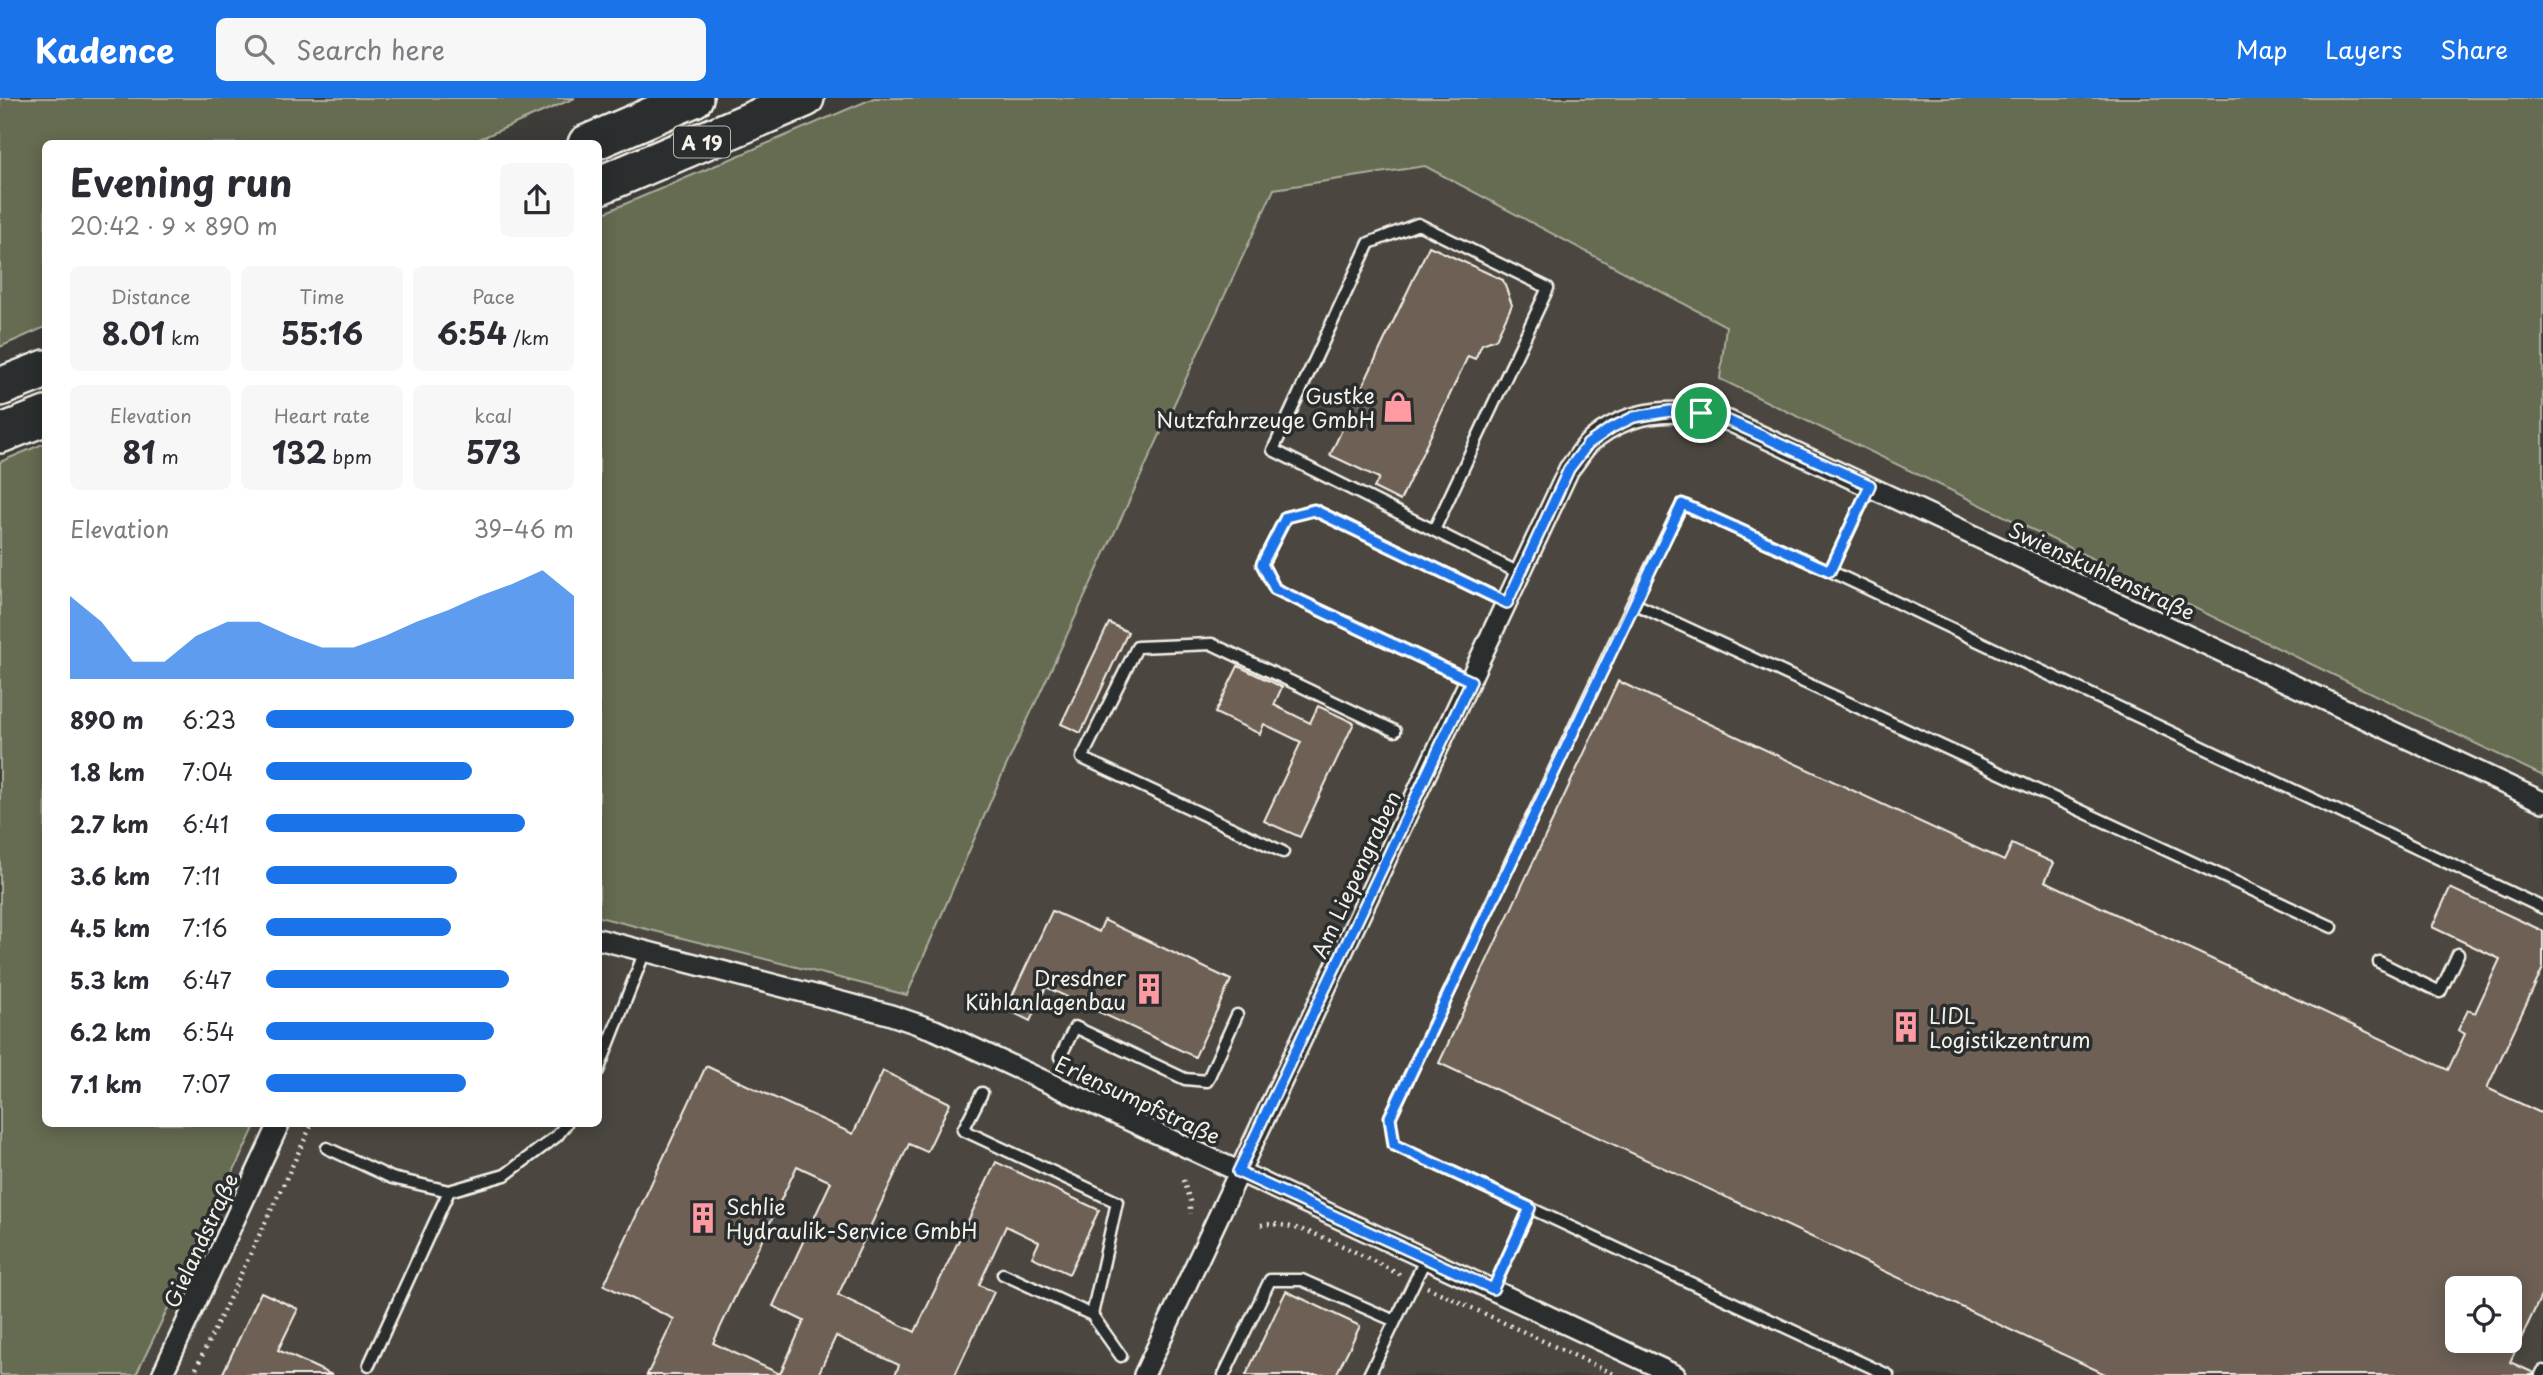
<!DOCTYPE html>
<meta charset="utf-8">
<style>
:root{--surface:#fff;--page:#f7f7f7;--text:#2b2b33;--muted:#7c7c81;--accent:#1a73e8}
body{margin:0;font-family:"Playpen Sans",sans-serif;background:var(--page);color:var(--text);height:100vh;display:flex;flex-direction:column;font-size:26px;white-space:nowrap}
*{box-sizing:border-box;margin:0}
p{font-size:23px;color:var(--muted)}
.icon{flex:none;width:38px;height:38px;fill:none;stroke:currentColor;stroke-width:2;stroke-linecap:round;stroke-linejoin:round}
.map{position:relative;flex:1;overflow:hidden}
.panel{position:absolute;left:42px;top:42px;width:560px;height:987px;display:flex;flex-direction:column;background:var(--surface);border-radius:10px;box-shadow:0 4px 18px #0003}
.panel>*{flex:none}
.controls{position:absolute;left:2445px;top:1178px;display:grid;gap:14px}
.controls a{display:grid;place-items:center;width:77px;height:77px;border-radius:10px;background:var(--surface);box-shadow:0 4px 18px #0003;font-size:35px}
.pin{position:absolute;display:grid;place-items:center;width:60px;height:60px;color:#fff;margin:-30px;border:4px solid #fff;border-radius:50%;box-shadow:0 2px 7px #0007}
.round{display:grid;place-items:center;flex:none;width:74px;height:74px;border-radius:10px;background:var(--page)}
.headline{display:flex;align-items:center;justify-content:space-between;height:119px;padding:0 28px}
h1{font-size:38px;font-weight:700;line-height:52px}
.stats{display:grid;grid-template-columns:repeat(3,1fr);gap:10px;height:119px;padding:7px 28px}
.stats div{display:grid;align-content:center;border-radius:10px;background:var(--page);text-align:center}
.stats b{font-size:30px;font-weight:700}
.stats small{font-size:19px;font-weight:400}
.stats p{font-size:19px}
.chart{height:196px;padding:14px 28px}
.chart p{display:flex;justify-content:space-between}
.chart svg{width:100%;height:126px;margin-top:7px;fill:var(--accent);opacity:.7}
ul{padding:0 28px;list-style:none;font-size:23px}
li{display:grid;grid-template-columns:112px 84px 1fr;align-items:center;height:52px}
li i{height:18px;border-radius:9px;background:var(--accent)}
header{display:flex;align-items:center;gap:42px;box-sizing:border-box;height:98px;padding:0 35px;background:var(--accent);color:#fff}
header strong{font-size:33px}
nav{display:flex;gap:38px;margin-inline-start:auto;font-size:24px}
.search{width:490px;height:63px;background:var(--page);display:flex;align-items:center;gap:18px;box-sizing:border-box;padding:0 24px;border-radius:10px;color:var(--muted);font-size:26px}
.map>svg:first-child{display:block}
.built{fill:#4c4741;fill-rule:evenodd}
.green{fill:#656c51;stroke:#acae9c;stroke-width:2}
.building{fill:#6e6054;stroke:#f4f1e8;stroke-width:2;fill-rule:evenodd}
.lines{fill:none;stroke-linecap:round;stroke-linejoin:round}
.service-casing{stroke:#f4f1e8;stroke-width:15}
.minor-casing{stroke:#f4f1e8;stroke-width:24}
.motorway-casing{stroke:#f4f1e8;stroke-width:42}
.path{stroke:#f4f1e8;stroke-width:4.5;stroke-dasharray:2 5;stroke-linecap:butt}
.service{stroke:#2a2d2e;stroke-width:10}
.minor{stroke:#2a2d2e;stroke-width:19}
.motorway{stroke:#2a2d2e;stroke-width:37}
.route-casing{stroke:#fff;stroke-width:14}
.route{stroke:#1a73e8;stroke-width:9}
.labels{text-anchor:middle;dominant-baseline:central;stroke-width:7;stroke-linejoin:round;paint-order:stroke}
.shield{fill:#2a2d2e;stroke:#b7b6b0;stroke-width:2}
.shield-label{font-size:19px;font-weight:bold;fill:#f4f1e8}
.poi-label{font-size:21px;fill:#f4f1e8;stroke:#2a2d2e;text-anchor:end}
.street-label{font-size:21px;fill:#f4f1e8;stroke:#2a2d2e}
</style>
<header>
<strong>Kadence</strong>
<div class="search"><svg class="icon" aria-label="search" viewBox="0 0 24 24"><circle cx="10" cy="10" r="6"/><path d="M15 15l6 6"/></svg>Search here</div>
<nav><a>Map</a><a>Layers</a><a>Share</a></nav>
</header>
<div class="map">
<svg width="2543" height="1277" viewBox="0 0 2543 1277">
<rect width="100%" height="100%" fill="#3e3c39"/>
<filter id="ink" filterUnits="userSpaceOnUse"><feTurbulence type="fractalNoise" baseFrequency=".0143" numOctaves="2"/><feDisplacementMap in="SourceGraphic" scale="14" xChannelSelector="R" yChannelSelector="G"/><feConvolveMatrix kernelMatrix="1 2 1 2 8 2 1 2 1" color-interpolation-filters="sRGB"/></filter>
<g filter="url(#ink)">
<!-- built -->
<path class="built" d="M1425 68 1726 228 1720 281 2543 678V1277H136L256 1026H598L599 819 907 897 1001 679 1274 91ZM2457 1190H2510V1242H2457Z"/>
<!-- green -->
<path class="green" d="M0 0H575L470 45 46 46 45 229 0 249Z
M874 0H2543V678L1720 281 1726 228 1425 68 1274 91 1001 679 907 897 599 819V117Z
M45 345 46 1026H256L136 1277H0V364Z"/>
<!-- building -->
<path class="building" d="M1429 148 1503 182 1512 207 1496 241 1482 246 1475 261 1468 258 1400 403 1374 390 1379 380 1330 357Z
M1109 525 1128 534 1081 635 1061 626Z
M1238 568 1282 589 1274 607 1310 625 1318 608 1354 625 1300 739 1264 723 1301 644 1264 626 1260 636 1215 615Z
M1618 583 2004 763 2012 746 2054 765 2045 783 2448 972 2465 936 2458 932 2468 912 2475 915 2500 861 2432 829 2450 790 2543 833V870L2487 990 2543 1016V1194L2510 1264 2534 1275V1277H2107L1439 965ZM2457 1190H2510V1242H2457Z
M1052 813 1099 834 1104 822 1231 882 1195 959 1046 889 1030 923 1006 911Z
M706 968 853 1036 883 973 950 1005 927 1054 909 1046 838 1197 915 1234 996 1064 1099 1112 1069 1176 1032 1159 1039 1144 1006 1128 979 1187 994 1194 955 1277H895L899 1267 836 1238 818 1277H647L674 1221 604 1187ZM797 1068 831 1084 773 1208 804 1223 780 1276 713 1245Z
M1286 1193 1360 1228 1336 1277H1246Z
M261 1194 298 1211 278 1252 332 1277H222Z"/>
<g class="lines">
<defs>
<path id="service" d="M1434 432 1548 190 1418 126 1369 145 1273 352 1521 476
M1830 473 1870 388
M1633 505 1682 406 1830 473 2543 810
M1471 583 1275 491 1262 466 1286 419 1314 412 1507 505
M1283 754 1082 660 1137 549 1212 546 1395 633
M2379 864 2440 894 2458 856
M1060 959 1075 929 1185 981 1207 983 1237 917
M598 973 645 853
M982 995 963 1032 1117 1104 1092 1217
M327 1050 392 1080 449 1093 505 1077 557 1038 566 1026
M1530 1110 1394 1047 1390 1019 1633 505 2332 829
M1003 1176 1092 1217 1121 1258
M1493 1191 1530 1110 1888 1277
M369 1267 449 1093
M1224 1277 1270 1182H1302L1395 1223
M1369 1277 1426 1160
M2541 1277 2543 1273"/>
<path id="minor" d="M598 841 888 916 935 932 1675 1277
M162 1277 279 1026
M1144 1277 1569 371C1576 363 1582 352 1589 345 1629 309 1681 309 1729 323L2543 704"/>
<path id="motorway" d="M587 46 694 0
M598 88 805 0
M0 289 46 271
M0 336 46 318"/>
</defs>
<!-- service casing -->
<use href="#service" class="service-casing"/>
<!-- minor casing -->
<use href="#minor" class="minor-casing"/>
<!-- motorway casing -->
<use href="#motorway" class="motorway-casing"/>
<!-- path -->
<path class="path" d="M1183 1082 1190 1103V1116
M1261 1127C1299 1120 1367 1161 1403 1178
M1427 1189 1616 1277
M193 1277 312 1026"/>
<!-- service -->
<use href="#service" class="service"/>
<!-- minor -->
<use href="#minor" class="minor"/>
<!-- motorway -->
<use href="#motorway" class="motorway"/>
</g>
</g>
<g class="lines" filter="url(#ink)">
<defs>
<path id="route" d="M1670 313 1701 315 1729 323 1870 387 1830 473 1682 406 1390 1019 1394 1047 1530 1110 1493 1191 1238 1074 1471 583 1275 491 1262 466 1286 419 1314 412 1507 505 1569 371 1588 346 1611 330 1634 319Z"/>
</defs>
<!-- route casing -->
<use href="#route" class="route-casing"/>
<!-- route -->
<use href="#route" class="route"/>
</g>
<!-- icons -->
<defs>
<symbol id="shop-bare" viewBox="-9 -9 18 18"><path d="M-5-2.5h2.3a2.7 3.5 0 0 1 5.4 0H5L5.5 6h-11ZM-1.5-2.5h3a1.5 2.3 0 0 0-3 0Z" fill="#ff9aa2" stroke="#2a2d2e" stroke-width="2.5" paint-order="stroke"/></symbol>
<symbol id="building-bare" viewBox="-9 -9 18 18"><path d="M-4-6H4V6H1V3H-1V6H-4ZM-2.5-4.3h1.7v1.8h-1.7ZM.8-4.3h1.7v1.8H.8ZM-2.5-1h1.7V.8h-1.7ZM.8-1h1.7V.8H.8Z" fill="#ff9aa2" stroke="#2a2d2e" stroke-width="2.5" paint-order="stroke"/></symbol>
</defs>
<g fill-rule="evenodd">
<use href="#shop-bare" x="1376" y="287" width="44" height="44"/>
<use href="#building-bare" x="1127" y="869" width="44" height="44"/>
<use href="#building-bare" x="1884" y="907" width="44" height="44"/>
<use href="#building-bare" x="681" y="1098" width="44" height="44"/>
</g>
<g class="labels">
<!-- shield labels -->
<rect class="shield" x="674" y="28.5" width="56" height="31" rx="5"/>
<g class="shield-label">
<text x="702" y="44">A 19</text>
</g>
<!-- poi labels -->
<g class="poi-label">
<text x="1375" y="297">Gustke<tspan x="1375" dy="24">Nutzfahrzeuge GmbH</tspan></text>
<text x="1126" y="879">Dresdner<tspan x="1126" dy="24">Kühlanlagenbau</tspan></text>
<text x="1929" y="917" text-anchor="start">LIDL<tspan x="1929" dy="24">Logistikzentrum</tspan></text>
<text x="726" y="1108" text-anchor="start">Schlie<tspan x="726" dy="24">Hydraulik-Service GmbH</tspan></text>
</g>
<!-- street labels -->
<g class="street-label">
<text transform="translate(2102 472) rotate(25)">Swienskuhlenstraße</text>
<text transform="translate(1355 776) rotate(-65)">Am Liepengraben</text>
<text transform="translate(1138 1001) rotate(25)">Erlensumpfstraße</text>
<text transform="translate(200 1142) rotate(-65)">Gielandstraße</text>
</g>
</g>
</svg>
<div class="controls">
<a><svg class="icon" aria-label="locate" viewBox="0 0 24 24"><circle cx="12" cy="12" r="6"/><path d="M12 2v4M12 18v4M2 12h4M18 12h4"/></svg></a>
</div>
<div class="pin" style="left:1701px;top:315px;background:#1e9e55"><svg class="icon" aria-label="arrive" viewBox="0 0 24 24"><path d="M6 21V4h12l-3 4 3 4H6"/></svg></div>
<section class="panel">
<div class="headline"><div><h1>Evening run</h1><p>20:42 · 9 × 890 m</p></div><a class="round"><svg class="icon" aria-label="share" viewBox="0 0 24 24"><path d="M12 15V3M7 8l5-5 5 5M5 13v7h14v-7"/></svg></a></div>
<div class="stats">
<div><p>Distance</p><b>8.01<small> km</small></b></div>
<div><p>Time</p><b>55:16</b></div>
<div><p>Pace</p><b>6:54<small> /km</small></b></div>
</div>
<div class="stats">
<div><p>Elevation</p><b>81<small> m</small></b></div>
<div><p>Heart rate</p><b>132<small> bpm</small></b></div>
<div><p>kcal</p><b>573</b></div>
</div>
<div class="chart"><p><span>Elevation</span>39–46 m</p>
<svg viewBox="0 0 160 44" preserveAspectRatio="none"><path d="M0 44V15L10 24L20 38L30 38L40 29L50 24L60 24L70 29L80 33L90 33L100 29L110 24L120 20L130 15L140 11L150 6L160 15V44z"/></svg>
</div>
<ul>
<li><b>890 m</b>6:23<i style="width:100%"></i></li>
<li><b>1.8 km</b>7:04<i style="width:67%"></i></li>
<li><b>2.7 km</b>6:41<i style="width:84%"></i></li>
<li><b>3.6 km</b>7:11<i style="width:62%"></i></li>
<li><b>4.5 km</b>7:16<i style="width:60%"></i></li>
<li><b>5.3 km</b>6:47<i style="width:79%"></i></li>
<li><b>6.2 km</b>6:54<i style="width:74%"></i></li>
<li><b>7.1 km</b>7:07<i style="width:65%"></i></li>
</ul>
</section>
</div>
